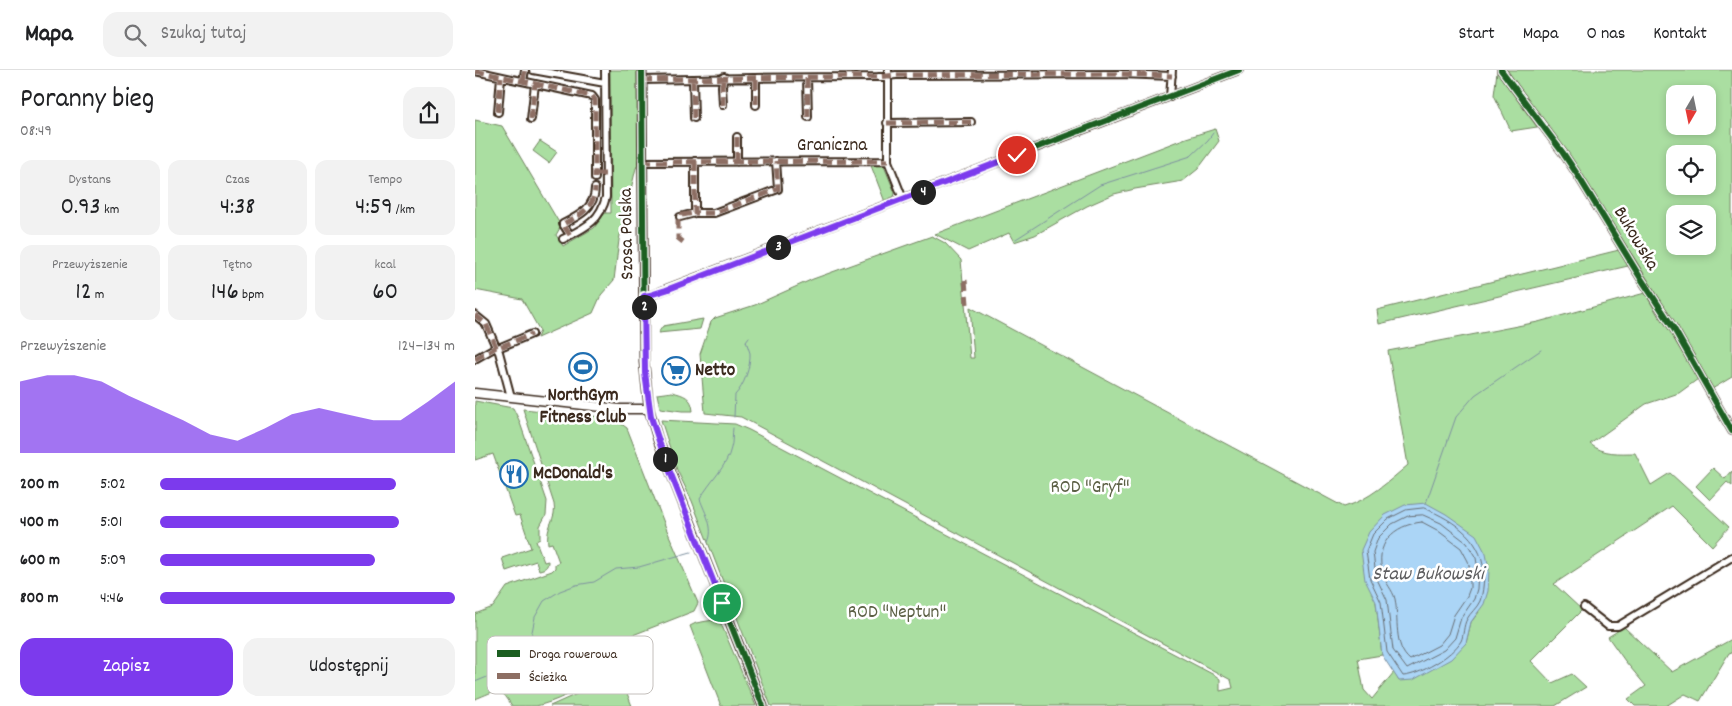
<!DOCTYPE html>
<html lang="pl">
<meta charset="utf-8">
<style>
:root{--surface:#fff;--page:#f2f2f2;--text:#202124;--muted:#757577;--line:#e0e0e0;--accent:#7c3aed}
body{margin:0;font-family:Dekko,sans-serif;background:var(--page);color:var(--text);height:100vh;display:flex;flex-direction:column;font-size:19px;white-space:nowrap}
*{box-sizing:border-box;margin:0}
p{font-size:16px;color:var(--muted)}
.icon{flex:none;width:28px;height:28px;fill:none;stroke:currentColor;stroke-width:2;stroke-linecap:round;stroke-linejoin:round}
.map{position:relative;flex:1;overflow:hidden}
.panel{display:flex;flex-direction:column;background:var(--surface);width:475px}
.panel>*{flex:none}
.needle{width:32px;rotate:189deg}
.controls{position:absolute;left:1191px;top:15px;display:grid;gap:10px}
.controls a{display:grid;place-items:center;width:50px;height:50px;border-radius:10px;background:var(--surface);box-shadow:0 2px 8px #0003;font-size:25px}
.pin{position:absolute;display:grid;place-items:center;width:42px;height:42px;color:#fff;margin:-21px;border:2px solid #fff;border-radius:50%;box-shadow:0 1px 5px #0007}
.km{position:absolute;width:25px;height:25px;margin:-12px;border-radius:50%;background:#222;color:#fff;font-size:14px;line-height:25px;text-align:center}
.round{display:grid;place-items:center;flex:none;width:52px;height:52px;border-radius:15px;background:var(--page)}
.head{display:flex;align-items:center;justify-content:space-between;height:85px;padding:0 20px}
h1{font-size:28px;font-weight:600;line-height:38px}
.stats{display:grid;grid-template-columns:repeat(3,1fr);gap:8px;height:85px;padding:5px 20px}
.stats div{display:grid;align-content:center;border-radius:12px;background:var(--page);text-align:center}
.stats b{font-size:25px;font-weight:600}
.stats small{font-size:14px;font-weight:400}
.stats p{font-size:14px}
.chart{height:140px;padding:10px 20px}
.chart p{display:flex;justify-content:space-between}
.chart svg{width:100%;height:90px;margin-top:5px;fill:var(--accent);opacity:.7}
.action{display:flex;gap:10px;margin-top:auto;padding:10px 20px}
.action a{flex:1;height:58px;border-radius:15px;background:var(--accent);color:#fff;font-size:20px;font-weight:600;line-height:58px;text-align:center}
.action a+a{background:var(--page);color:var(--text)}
ul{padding:0 20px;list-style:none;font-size:16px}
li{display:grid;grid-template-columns:80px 60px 1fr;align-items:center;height:38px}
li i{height:12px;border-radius:6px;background:var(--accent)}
header{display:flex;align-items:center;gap:30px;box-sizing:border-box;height:70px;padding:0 25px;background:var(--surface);border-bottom:1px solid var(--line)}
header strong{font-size:24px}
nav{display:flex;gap:28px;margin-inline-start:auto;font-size:18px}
.search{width:350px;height:45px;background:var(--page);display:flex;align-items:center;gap:12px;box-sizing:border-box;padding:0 18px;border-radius:15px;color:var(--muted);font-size:19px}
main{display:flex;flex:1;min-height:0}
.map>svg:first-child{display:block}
.green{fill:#aadea1;stroke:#728460;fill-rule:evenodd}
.water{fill:#abd5f6;stroke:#7e91a0}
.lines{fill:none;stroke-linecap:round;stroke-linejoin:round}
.shore{stroke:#686e74;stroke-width:1}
.stream{stroke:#7e91a0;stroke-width:1}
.minor-casing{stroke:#3b2a1e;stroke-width:10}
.tertiary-casing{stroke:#3b2a1e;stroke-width:11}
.minor{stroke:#fff;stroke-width:6}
.tertiary{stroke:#fff;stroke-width:8}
.quiet{stroke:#8d6e63;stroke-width:5;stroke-dasharray:10 5;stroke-linecap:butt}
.cycleway-casing{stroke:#fff;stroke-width:9}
.cycleway{stroke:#1b5e20;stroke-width:6}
.route-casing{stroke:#fff;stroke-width:10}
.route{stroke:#7c3aed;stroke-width:6}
.labels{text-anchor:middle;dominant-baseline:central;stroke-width:5;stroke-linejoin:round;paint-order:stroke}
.street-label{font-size:19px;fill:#3b2a1e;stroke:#fff}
.poi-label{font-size:19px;font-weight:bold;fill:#3b2a1e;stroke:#fff;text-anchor:start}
.park-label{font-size:19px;fill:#5c6045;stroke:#fff}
.water-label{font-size:20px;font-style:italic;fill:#5d5d5f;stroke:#fff}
.key{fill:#fff;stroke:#c4bfbc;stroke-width:1}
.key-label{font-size:14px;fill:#3b2a1e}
</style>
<header>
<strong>Mapa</strong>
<div class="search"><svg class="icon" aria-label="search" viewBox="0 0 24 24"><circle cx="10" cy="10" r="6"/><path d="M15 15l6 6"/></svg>Szukaj tutaj</div>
<nav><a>Start</a><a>Mapa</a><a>O nas</a><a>Kontakt</a></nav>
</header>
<main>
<section class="panel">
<div class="head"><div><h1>Poranny bieg</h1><p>08:49</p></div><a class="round"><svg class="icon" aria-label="share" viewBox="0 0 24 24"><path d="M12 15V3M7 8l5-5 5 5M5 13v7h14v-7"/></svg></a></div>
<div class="stats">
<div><p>Dystans</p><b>0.93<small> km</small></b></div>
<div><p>Czas</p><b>4:38</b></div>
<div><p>Tempo</p><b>4:59<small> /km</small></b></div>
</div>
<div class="stats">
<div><p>Przewyższenie</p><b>12<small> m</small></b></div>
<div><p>Tętno</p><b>146<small> bpm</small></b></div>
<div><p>kcal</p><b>60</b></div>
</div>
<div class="chart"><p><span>Przewyższenie</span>124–134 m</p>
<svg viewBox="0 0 160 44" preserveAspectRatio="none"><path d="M0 44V9L10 6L20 6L30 9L40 16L50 22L60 28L70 35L80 38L90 32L100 25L110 22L120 25L130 28L140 28L150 19L160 9V44z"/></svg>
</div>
<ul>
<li><b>200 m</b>5:02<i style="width:80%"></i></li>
<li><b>400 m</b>5:01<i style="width:81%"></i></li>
<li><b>600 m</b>5:09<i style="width:73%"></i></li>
<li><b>800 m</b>4:46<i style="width:100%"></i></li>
</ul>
<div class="action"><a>Zapisz</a><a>Udostępnij</a></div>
</section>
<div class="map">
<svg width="1257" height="636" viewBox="0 0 1257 636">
<rect width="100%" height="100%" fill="#fff"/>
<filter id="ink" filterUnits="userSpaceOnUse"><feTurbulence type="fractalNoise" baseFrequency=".02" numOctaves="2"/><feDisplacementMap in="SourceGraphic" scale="10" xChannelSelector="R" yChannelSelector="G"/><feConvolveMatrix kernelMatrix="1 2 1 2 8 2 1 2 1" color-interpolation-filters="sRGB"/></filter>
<g filter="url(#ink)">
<!-- green -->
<path class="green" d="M135 0H163L164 93 161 98 144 170 139 210 126 225 118 243 62 268 65 261 47 229 0 220V50L27 56 86 156 81 165 88 176 119 158 130 143H136Z
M1032 0H1257V307L1237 319 1218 283 1203 262 1199 269 1223 309 1204 323 1171 334 1115 374C1129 385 1144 383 1160 383L1176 415 1195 403 1254 457 1237 476 1197 436 1079 514 1107 540 1056 591 1077 613 1097 604 1111 617 1080 636H296L217 431 202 400 186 350 260 354 274 360 741 606 745 609V621L758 618 756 610 266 347 230 343 225 284 236 252 240 248 280 235 338 209 457 166 470 173 486 190 495 288H499L495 237 869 437C894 430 914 411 933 395L913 281 1063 252 1170 223 1184 247 1196 253 1199 252C1146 166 1092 81 1032 0ZM1200 24H1232V56H1200ZM1200 84H1232V116H1200ZM1200 144H1232V176H1200ZM901 532 1004 542 996 552 991 573 924 611 919 602 897 629 889 620 883 589 907 585Z
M1022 2 1062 57 1036 61 1019 25Z
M740 59 744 71 723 99 708 111 660 119 639 124 612 136 560 165 539 172 534 163 493 181 460 164 711 68Z
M65 71 82 82 74 93 58 81Z
M395 93 406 94 409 96 420 123 419 128 410 132Z
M1144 180 1153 196 904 254 902 240Z
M228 249 225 259 183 263 188 256Z
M197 322C209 325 217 327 218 341H207L185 338 182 324Z
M0 331 38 338 44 350 72 431 71 445 65 456V469L61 471 69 492 73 491C73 497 70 499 64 500L61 491 31 501 27 488 56 478 45 445 40 446 18 384 0 390Z
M48 339 138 348 152 358 191 458 223 533 219 541 130 576C120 583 120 596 114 606 104 622 79 632 61 636 54 636 45 636 37 636 24 614 22 621 0 629V544L18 537 32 517 77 501 80 498V494L84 492 77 473 73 474C70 456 82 449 79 434Z
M1238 398 1250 409 1257 401V416L1252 412 1235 430 1221 416Z
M244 549 281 636H246L215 556 221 553Z
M1149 557 1197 602 1257 569V582L1254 583 1225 631 1210 624 1191 636H1160L1153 629 1171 616 1150 591 1133 567Z
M142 585 139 590 157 636H75L104 623 117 615 127 589Z"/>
<!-- water -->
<path class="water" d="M951 433 971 444 1001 465 1011 484 1014 499 1013 521 1009 534 996 552 991 573 976 589 938 610 924 611 907 585 901 532 890 510 886 480 894 462 910 445 930 435Z"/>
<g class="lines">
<!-- shore -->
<path class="shore" d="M949 438C981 451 1010 471 1009 508 1008 516 1008 523 1005 531 1002 538 995 543 992 549 988 556 989 565 986 571 977 586 945 605 928 606L912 582 906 532 895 509 891 481 898 464 913 449 931 440Z
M948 445 966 453 992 473 1001 488 1003 500 1002 519 999 529 986 548 980 568 969 580 932 599 918 580 912 530 901 507 898 482 903 468 917 454 933 446Z
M947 452 962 460 986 478 993 491 995 500V518L992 526 979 545 973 564 964 575 935 590C918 576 924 549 920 529 918 520 910 513 908 504 899 474 918 455 947 452Z"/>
<!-- stream -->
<path class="stream" d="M541 169 625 115 716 86 733 70 738 63
M259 347 260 325C269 316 276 296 275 283 274 279 272 275 271 271L274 267
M951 433 981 347 1000 325 1066 280
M233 472C240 458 230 443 225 429 235 411 252 397 256 378 258 372 257 364 258 358
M0 612 17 605 28 603 45 587 55 572 60 547 69 531 85 521 101 515 119 512 141 499 164 497 216 482"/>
<defs>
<path id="minor" d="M58 0 130 13
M413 0V91L428 129
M1026 0 1088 83 1102 104 1165 207 1199 259 1257 361
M0 1 117 26 120 30V108
M332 8 333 47
M218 9 219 48
M281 9V35
M167 10C246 8 324 7 403 7L421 5 646 4 697 6
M48 11 50 0
M695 27 697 0
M248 35 247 16 249 7
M23 42 26 7
M56 49 60 14
M412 53 496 52
M262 67V92
M220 91V143H239L303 119 301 91
M167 92 413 91
M205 147 220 143
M95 165 88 154C104 146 120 138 120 118
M88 169C109 158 125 152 131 127L130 0
M169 226 177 225 191 219 764 0
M0 245 11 254 21 277 23 278 57 264
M0 289 21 277 24 282 36 327
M1109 537 1133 556H1143L1257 487"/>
<path id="tertiary" d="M167 0 169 292 174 339 183 370 288 636
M0 323 145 339H174"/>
</defs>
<!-- minor casing -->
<use href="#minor" class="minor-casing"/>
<!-- tertiary casing -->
<use href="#tertiary" class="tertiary-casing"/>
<!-- minor -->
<use href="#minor" class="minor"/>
<!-- tertiary -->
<use href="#tertiary" class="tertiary"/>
<!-- quiet -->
<path class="quiet" d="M0 1 117 26 120 30V108
M332 8 333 47
M218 9 219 48
M281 9V35
M167 10C246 8 324 7 403 7L421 5 646 4 697 6
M48 11 50 0
M248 35 247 16 249 7
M23 42 26 7
M56 49 60 14
M412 53 496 52
M262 67V92
M220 91V143H239L303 119 301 91
M167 92 413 91
M120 104H131
M95 165 88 154C104 146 120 138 120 118
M208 172 203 168V149L207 145 220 143
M490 210 492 234
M0 245 11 254 21 277 23 278 57 264
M0 289 21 277 24 282"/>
<defs>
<path id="cycleway" d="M167 0 169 292 174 339 183 370 288 636
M1026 0 1088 83 1102 104 1165 207 1199 259 1257 361
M169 226 177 225 191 219 764 0"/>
</defs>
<!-- cycleway casing -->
<use href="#cycleway" class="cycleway-casing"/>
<!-- cycleway -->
<use href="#cycleway" class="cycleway"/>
</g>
</g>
<g class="lines" filter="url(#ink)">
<defs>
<path id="route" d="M247 533 190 389 176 347 170 303 169 226 175 225 191 220 542 85"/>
</defs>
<!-- route casing -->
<use href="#route" class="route-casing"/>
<!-- route -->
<use href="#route" class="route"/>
</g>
<!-- icons -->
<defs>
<symbol id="stadium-ring" viewBox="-11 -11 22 22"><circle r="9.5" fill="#fff" stroke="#1f6fb2" stroke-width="1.5"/><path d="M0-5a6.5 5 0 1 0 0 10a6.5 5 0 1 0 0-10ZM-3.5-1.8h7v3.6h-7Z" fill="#1f6fb2"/></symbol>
<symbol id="supermarket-ring" viewBox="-11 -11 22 22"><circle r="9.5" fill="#fff" stroke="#1f6fb2" stroke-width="1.5"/><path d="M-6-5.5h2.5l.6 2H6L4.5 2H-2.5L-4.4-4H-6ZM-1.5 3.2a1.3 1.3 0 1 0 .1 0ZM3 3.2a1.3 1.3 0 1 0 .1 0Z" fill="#1f6fb2"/></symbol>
<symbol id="restaurant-ring" viewBox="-11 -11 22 22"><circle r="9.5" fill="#fff" stroke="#1f6fb2" stroke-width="1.5"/><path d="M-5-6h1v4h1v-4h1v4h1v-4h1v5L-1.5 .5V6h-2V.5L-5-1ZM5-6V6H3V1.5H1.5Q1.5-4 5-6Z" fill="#1f6fb2"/></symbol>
</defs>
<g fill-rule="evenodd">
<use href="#stadium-ring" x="92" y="281" width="32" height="32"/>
<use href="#supermarket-ring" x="185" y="285" width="32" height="32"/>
<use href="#restaurant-ring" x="23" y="388" width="32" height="32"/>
</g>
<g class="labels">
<!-- street labels -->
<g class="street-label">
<text x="357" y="76">Graniczna</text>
<text transform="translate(153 164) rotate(-91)">Szosa Polska</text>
<text transform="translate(1160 169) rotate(59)">Bukowska</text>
</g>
<!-- poi labels -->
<g class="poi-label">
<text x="220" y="301">Netto</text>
<text x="108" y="326" text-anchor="middle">NorthGym<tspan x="108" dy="22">Fitness Club</tspan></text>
<text x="58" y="404">McDonald's</text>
</g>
<!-- park labels -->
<g class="park-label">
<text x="615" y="418">ROD "Gryf"</text>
<text x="422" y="543">ROD "Neptun"</text>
</g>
<!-- water labels -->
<g class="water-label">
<text x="953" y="505">Staw Bukowski</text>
</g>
</g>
<!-- legend -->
<rect x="12" y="566" width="166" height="58" rx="8" class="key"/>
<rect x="22" y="580" width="23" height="7" fill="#1b5e20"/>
<rect x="22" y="603" width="23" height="6" fill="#8d6e63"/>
<g class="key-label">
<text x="54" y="588">Droga rowerowa</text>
<text x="54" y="611">Ścieżka</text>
</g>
</svg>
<div class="controls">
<a><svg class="needle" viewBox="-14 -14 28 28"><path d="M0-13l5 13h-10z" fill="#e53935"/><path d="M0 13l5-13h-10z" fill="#757577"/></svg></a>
<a><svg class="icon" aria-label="locate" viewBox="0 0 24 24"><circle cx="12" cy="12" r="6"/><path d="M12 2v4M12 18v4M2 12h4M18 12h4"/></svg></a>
<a><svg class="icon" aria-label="layers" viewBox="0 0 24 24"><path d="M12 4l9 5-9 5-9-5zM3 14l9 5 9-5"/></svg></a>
</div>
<div class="pin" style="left:247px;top:533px;background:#1e9e55"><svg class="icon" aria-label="arrive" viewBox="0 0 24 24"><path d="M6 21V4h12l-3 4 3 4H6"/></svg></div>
<div class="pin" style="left:542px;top:85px;background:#d93025"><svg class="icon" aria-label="check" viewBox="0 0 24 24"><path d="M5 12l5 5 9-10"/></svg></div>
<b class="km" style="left:190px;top:389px">1</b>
<b class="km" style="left:169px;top:237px">2</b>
<b class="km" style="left:303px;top:177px">3</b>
<b class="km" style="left:448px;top:122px">4</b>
</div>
</main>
